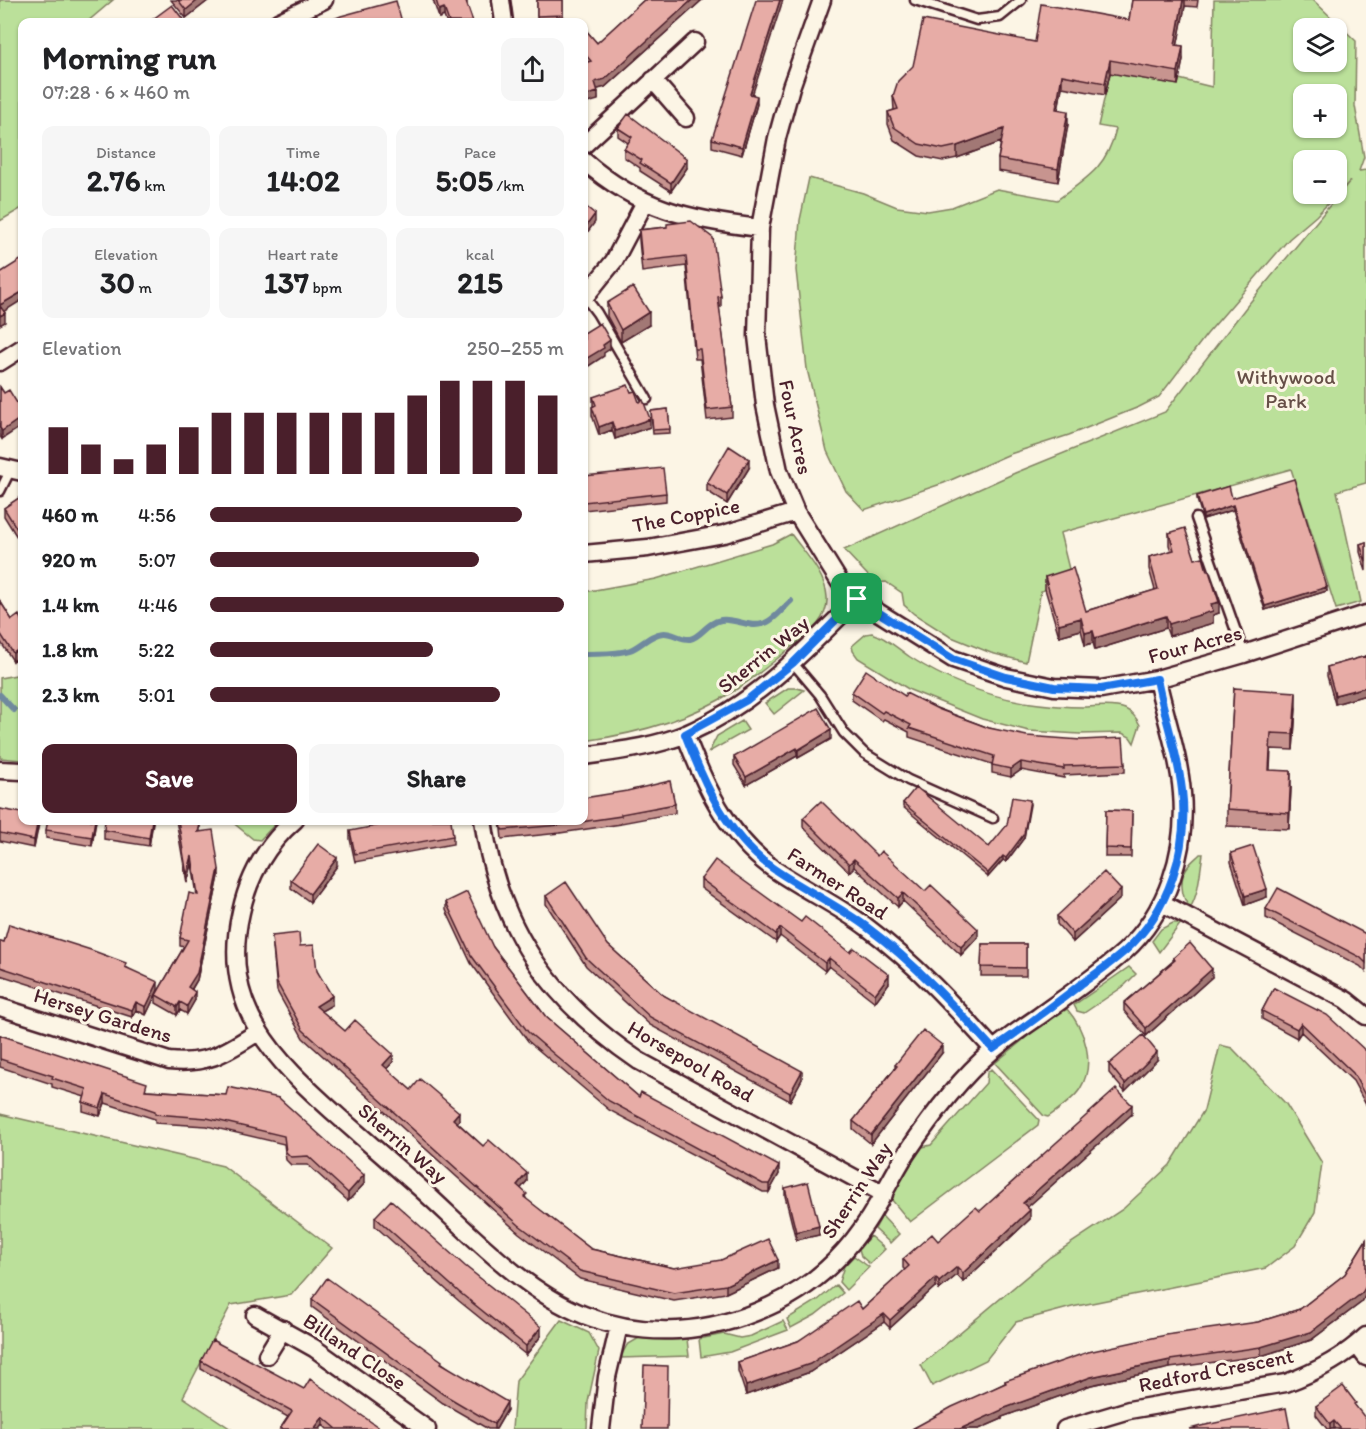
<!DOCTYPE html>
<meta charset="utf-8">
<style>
:root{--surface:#fff;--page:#f6f6f6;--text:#202124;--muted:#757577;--accent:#4a1f2b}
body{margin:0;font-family:Itim,sans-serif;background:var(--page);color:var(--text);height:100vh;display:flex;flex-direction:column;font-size:22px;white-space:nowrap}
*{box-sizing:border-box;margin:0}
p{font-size:20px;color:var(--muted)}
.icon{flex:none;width:33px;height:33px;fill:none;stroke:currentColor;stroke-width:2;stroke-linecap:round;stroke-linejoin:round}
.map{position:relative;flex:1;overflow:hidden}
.side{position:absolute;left:18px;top:18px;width:570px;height:807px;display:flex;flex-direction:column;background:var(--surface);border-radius:12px;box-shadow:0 2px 4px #0004}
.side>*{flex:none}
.buttons{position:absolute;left:1293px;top:18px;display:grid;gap:12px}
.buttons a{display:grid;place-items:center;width:54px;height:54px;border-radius:12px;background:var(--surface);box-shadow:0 2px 4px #0004;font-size:30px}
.pin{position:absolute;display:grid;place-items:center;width:51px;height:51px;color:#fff;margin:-26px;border-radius:12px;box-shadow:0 3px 9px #0006}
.round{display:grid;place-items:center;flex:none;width:63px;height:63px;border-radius:12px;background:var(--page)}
.overview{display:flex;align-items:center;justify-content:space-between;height:102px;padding:0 24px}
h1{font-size:33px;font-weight:800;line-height:45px}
.metrics{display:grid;grid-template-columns:repeat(3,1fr);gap:9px;height:102px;padding:6px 24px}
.metrics div{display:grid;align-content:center;border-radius:12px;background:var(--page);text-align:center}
.metrics b{font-size:30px;font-weight:800}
.metrics small{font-size:16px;font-weight:400}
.metrics p{font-size:16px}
.chart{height:168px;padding:12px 24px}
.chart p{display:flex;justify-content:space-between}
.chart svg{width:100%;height:108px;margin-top:6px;stroke:var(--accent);stroke-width:6}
.primary-button{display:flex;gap:12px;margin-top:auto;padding:12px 24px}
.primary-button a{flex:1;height:69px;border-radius:12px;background:var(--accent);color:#fff;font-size:24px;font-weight:800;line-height:69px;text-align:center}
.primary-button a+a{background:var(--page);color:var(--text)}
ul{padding:0 24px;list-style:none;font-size:20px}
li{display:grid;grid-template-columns:96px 72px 1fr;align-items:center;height:45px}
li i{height:15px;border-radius:8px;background:var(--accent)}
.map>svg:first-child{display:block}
.green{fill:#bbe09a;stroke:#828062;stroke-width:1.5;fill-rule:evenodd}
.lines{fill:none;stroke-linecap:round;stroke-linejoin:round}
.stream{stroke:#70899e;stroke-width:6}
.service-casing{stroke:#4a1f2b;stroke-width:13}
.minor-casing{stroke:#4a1f2b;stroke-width:21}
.service{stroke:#fcf5e5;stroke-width:8}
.minor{stroke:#fcf5e5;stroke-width:16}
.wall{fill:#c7948f;stroke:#4a1f2b;stroke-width:1.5}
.shaded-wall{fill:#a27874;stroke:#4a1f2b;stroke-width:1.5}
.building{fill:#e7aca6;stroke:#4a1f2b;stroke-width:1.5}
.route-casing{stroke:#fff;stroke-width:12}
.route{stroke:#1a73e8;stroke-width:8}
.labels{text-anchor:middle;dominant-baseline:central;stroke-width:6;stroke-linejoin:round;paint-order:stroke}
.park-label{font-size:21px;fill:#664f47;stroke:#fcf5e5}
.street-label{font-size:21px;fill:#4a1f2b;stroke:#fcf5e5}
</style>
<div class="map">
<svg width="1366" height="1429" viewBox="0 0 1366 1429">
<rect width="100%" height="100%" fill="#fcf5e5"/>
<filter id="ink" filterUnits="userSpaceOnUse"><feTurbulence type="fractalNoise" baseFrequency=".0167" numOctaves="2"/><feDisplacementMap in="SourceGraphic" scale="12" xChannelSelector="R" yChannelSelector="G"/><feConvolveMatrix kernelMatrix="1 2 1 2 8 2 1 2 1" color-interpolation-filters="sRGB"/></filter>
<g filter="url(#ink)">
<!-- green -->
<path class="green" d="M0 0H113L87 22H22V208L0 221Z
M1214 0H1313L1356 41 1355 106 1364 157 1359 171 1366 170V483L1337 491 1361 602 1336 609 1291 469 1060 533 1072 581 1041 591 1026 662 991 653 949 636 914 614 904 605 902 593 886 582 875 583 844 550 1015 473 1165 412 1247 306 1350 181 1316 216 1289 239 1207 334 1159 397 1139 407 1069 435 1010 454 944 483 864 510 846 491 827 451 807 369 796 270 800 220 809 178 863 193 897 207 928 211 952 207 997 189 1057 200C1087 178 1107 167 1116 129L1098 126 1110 73 1178 85 1179 79 1212 87ZM1304 28H1336V62H1304ZM1304 94H1336V128H1304ZM1304 160H1336V194H1304Z
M791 534C803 551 826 574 827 597 829 621 805 636 789 649 771 664 753 679 734 691 689 720 636 734 584 741V592L656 579 772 544Z
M872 633C886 637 898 649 910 657 944 679 984 695 1024 702 1044 705 1064 707 1084 707 1096 707 1113 704 1125 709 1132 712 1136 717 1140 725L1134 743 1130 737 1122 733 1080 734 1029 731 982 719 910 690 858 658 853 651 852 646 866 634Z
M22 674V760L0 758V678Z
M788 688H797L804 690 774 714 765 703Z
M742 721 748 730 709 752 717 736Z
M231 821H278L260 840 253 839Z
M1200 854H1203C1200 871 1199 894 1190 908 1181 897 1178 877 1189 865 1192 861 1196 858 1200 854Z
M1173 923H1181L1159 952 1152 941 1161 929Z
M1129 967 1136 974 1124 986 1084 1013 1077 1011 1074 1005Z
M1067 1009C1085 1030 1096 1063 1080 1089 1073 1100 1059 1109 1048 1117L1044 1116 995 1063 1041 1025Z
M1220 1045 1232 1048 1286 1104 1322 1163 1315 1212 1295 1246 1266 1268 1072 1307 1016 1322 986 1360 932 1386 921 1365 1050 1257 1123 1209 1170 1165 1204 1110Z
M991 1069 1039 1120 1038 1125 910 1222 891 1199 918 1148 931 1145 986 1083 987 1073Z
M0 1114 223 1166 332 1248 291 1295 231 1305 183 1397 231 1429H0Z
M882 1216 899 1234 890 1243 875 1229Z
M870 1236 885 1249 870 1264 861 1256 859 1249Z
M854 1256 869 1267 846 1290 839 1282 844 1266Z
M836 1285 843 1293 815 1315 791 1328 787 1319 818 1300Z
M561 1320 589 1333 599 1351 588 1402 587 1429H512L516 1381Z
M783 1321 788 1330 730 1352 701 1357 699 1339 724 1334 740 1338 751 1336Z
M639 1338 687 1339 689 1356 620 1358 627 1345Z"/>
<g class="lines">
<!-- stream -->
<path class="stream" d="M584 654C599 653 615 655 630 650 641 646 650 634 663 633 672 632 681 640 690 639 701 637 707 622 721 620 735 618 749 628 762 624 773 622 783 608 791 601
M0 695 14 710"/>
<defs>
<path id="service" d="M915 0 977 20 1000 17 1021 0
M585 297 597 313 647 399
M0 491 11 469
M1196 518 1244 654
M793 663 820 695 844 733 864 753 908 780 993 818"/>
<path id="minor" d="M501 0 504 22
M822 0 791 87 777 138 760 228 757 336 765 405 779 471 796 512 839 581 857 599 953 659 1006 677 1054 687 1101 689 1157 679 1244 654 1366 614
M278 22 324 0
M653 80 686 118
M584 145 695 42
M584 161C639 209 689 220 760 228
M584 298 614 261 645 202
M0 362 22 348
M0 467 22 472
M584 554 648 548 724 534 796 512
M685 734C704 784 727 835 771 867 802 889 838 905 868 928 915 963 954 1006 993 1049
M584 756C618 751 654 747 686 734 755 704 805 651 857 599
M0 770 22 771
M295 820C266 845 249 875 241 912 219 1007 274 1059 339 1117 366 1141 393 1164 420 1188 469 1232 523 1291 584 1315 646 1339 710 1334 770 1306 817 1285 852 1249 877 1205 887 1188 895 1171 906 1154 930 1118 958 1080 991 1052 1005 1039 1022 1028 1038 1017 1067 996 1098 975 1124 952 1168 912 1187 851 1182 793 1179 755 1165 717 1157 679
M483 820C498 928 550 1001 639 1061L884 1194
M1162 903 1346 1000 1366 1016
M0 1007 169 1061C209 1065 226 1052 258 1032
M255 1315 314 1348 427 1429
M1357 1345 1366 1357
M267 1355 283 1329
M601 1429 607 1377 619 1326
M1065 1429 1129 1410 1286 1383C1316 1372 1343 1358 1366 1336"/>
</defs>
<!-- service casing -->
<use href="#service" class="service-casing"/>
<!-- minor casing -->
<use href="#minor" class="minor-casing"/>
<!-- service -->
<use href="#service" class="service"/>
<!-- minor -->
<use href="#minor" class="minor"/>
</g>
<!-- wall -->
<path class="wall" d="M171 0H209L186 18Z
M433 0H467V7L473 22H446L444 16 439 18Z
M537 0H563V22H537Z
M644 0H702L605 87 597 89 598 100 585 62 584 61V28L597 43Z
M1132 0H1198L1197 7 1185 6 1177 46 1183 59 1178 85 1110 73 1105 95 1062 87 1058 110 1068 124 1058 182 998 171V159L1001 142 957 158 943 161 919 156 894 140 888 124V112L894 110 893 96 1035 42 1129 20Z
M753 94 757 104 742 155 712 147V139Z
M618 128 687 168 671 191 640 171V168L624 157V149L628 143 618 136Z
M667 227 721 296V307H719L732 407V417L707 420 700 359H695L686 266 642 272 639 240V230Z
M607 303 649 325 621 342 607 316Z
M0 387 4 393 2 439 0 437Z
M631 392 639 402 650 427 615 439 612 430 599 435 592 415V407L593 406V397Z
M668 409 670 433 653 434 651 411Z
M749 468 727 504 707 491V483Z
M584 476 666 493V501L584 510Z
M22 496V545L4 516V508Z
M1197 496 1232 498 1327 591 1265 610 1233 510 1203 519 1197 500Z
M1169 533 1195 559 1219 613 1213 615V623L1169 636 1166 628 1095 650 1093 643 1085 645 1081 630 1059 636 1045 589V577L1086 611 1155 590 1149 569V557L1171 551 1169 545Z
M1366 542V571L1360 552V544Z
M0 601 12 620 22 622V655L13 661 0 641Z
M1366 656V695L1335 704 1327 676V667Z
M1234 688 1296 708 1293 750 1271 749 1270 770 1291 787 1289 829 1227 826V809Z
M852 692 905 696 989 728 1125 764V772L1064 775V778L1021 770 1011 777 992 773V764L909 737V732L884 719 882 721 852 700Z
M831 739 798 758 797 756 746 785 734 765V757Z
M903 803 989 847 1030 805 1024 838 1006 862 1003 860 988 877 903 807Z
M675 804V813L621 823V824L560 833 502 839 500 820H584Z
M0 809 39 820 34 848 0 841Z
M1106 810 1132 811 1131 857H1105Z
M803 818 877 856 978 937 961 955 903 901 898 907 854 867 849 872 803 827Z
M96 820 92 846 46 838V830Z
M153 820 149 846 104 839V830Z
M176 820H200V832L219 876 197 980 192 989 195 1000 187 1014 180 1010 177 1015 156 1003V995L184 947 180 946V938L197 895 192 864 187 883Z
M350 831 453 836V844L355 862 350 839Z
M1231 853 1267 897 1245 905 1231 862Z
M337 866 310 902 291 888V880Z
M701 879 801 922 889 983 875 1002 829 966 825 971 780 936 776 942 701 888Z
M546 896 608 945 663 995 802 1079 790 1101 650 1025 586 966 546 904Z
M1121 898 1073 942 1057 924V916Z
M446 902 493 947 546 1017 639 1097 779 1174 769 1192H763L609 1110 528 1041 471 963 446 910Z
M1266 909 1366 934V972L1360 966 1266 918Z
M272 936 300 946 317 971 332 1005 321 1011 345 1031 393 1062 387 1069 411 1090 459 1120 457 1122 483 1146 527 1181 521 1188 527 1200 591 1249 674 1268H778L726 1293 674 1301 580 1279 519 1233 303 1038 277 991Z
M0 941 126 967 158 990 146 1015 136 1010 132 1017 0 975Z
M982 944H1026V976H981Z
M1173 958 1212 977 1146 1036 1124 1011V1003L1173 961Z
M1274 988 1366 1051V1105L1353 1081 1301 1032 1297 1038 1262 1019V1011Z
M0 1035 147 1090 226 1095 364 1184 348 1201 308 1165H291L286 1160 284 1144 207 1126 155 1123V1119L105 1103 100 1116 83 1111V1102L85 1097 52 1087V1084L0 1067Z
M942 1053 871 1144 853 1129V1121L895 1068V1065Z
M1157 1060 1125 1092 1109 1073V1064Z
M1132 1114 1027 1207 1030 1219 963 1282 957 1275 939 1290 936 1286 890 1328 884 1322 810 1372 746 1395 738 1371V1362L798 1341 862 1309 905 1270 903 1268V1259L938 1241 980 1211Z
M785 1188 819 1235 796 1240 785 1196Z
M375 1217 541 1336 526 1355 459 1301 375 1226Z
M1366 1240V1294L1362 1302 1311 1340 1261 1356 1170 1368 1091 1385 1002 1417V1419L979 1429H912L1005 1383V1381L1258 1322 1300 1309 1345 1274Z
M312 1299 442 1363 507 1410 496 1429H488L443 1403 312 1307Z
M201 1361 381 1429H327L323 1425 320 1429H280L288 1417 201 1369Z
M1316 1406 1356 1407 1366 1429H1327L1316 1415Z"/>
<!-- shaded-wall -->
<path class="shaded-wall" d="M198 0H209L186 18V10Z
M692 0H702L605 87 595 90V82Z
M780 0H783L750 102V94Z
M1183 0H1185V6L1175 58V45Z
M444 8V16L439 18V10Z
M1183 46V59L1178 85V72Z
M1110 60V73L1105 95V83Z
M1062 75V87L1056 122V109Z
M598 92V100L584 104V96Z
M757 96V104L742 155V147Z
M1068 111V124L1058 182V169Z
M1004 129V141L957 158V146Z
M687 159V168L671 191V183Z
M595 214V222L584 237V229Z
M22 292V300L0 314V305Z
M649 312V325L621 342V330Z
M5 313V322L0 325V316Z
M610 340V349L604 353V356L584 369V360Z
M22 417V426L2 439V431Z
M650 419V427L615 439V431Z
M612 422V430L599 435V427Z
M749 459V468L727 504V495Z
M1233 505V510L1203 519V515Z
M1327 587V591L1265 610V606Z
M1219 602V613L1213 615V623L1169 636V624L1211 604Z
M1166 616V628L1095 650V638Z
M1081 618V630L1059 636V624Z
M1093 631V643L1085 645V633Z
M22 647V655L13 661V653Z
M1366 687V695L1335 704V695Z
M1296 692V708L1293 750V734Z
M831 730V739L798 758V750Z
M797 748V756L746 785V777Z
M1021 762V770L1011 777V769Z
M1291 771V787L1289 829V813Z
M1030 800 1024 838 1006 862V858Z
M38 820 39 824 34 848V840Z
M95 820H96L92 846V837Z
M152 820H153V823L149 846V838Z
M192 856V864L187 883V875Z
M1003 856V860L988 877V873Z
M337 858V866L310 902V894Z
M854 859V867L849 872V864Z
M219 869V876L197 980 188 995V987Z
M1267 889V897L1245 905V896Z
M1121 890V898L1073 942V934Z
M903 893V901L898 907V898Z
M780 928V936L776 942V934Z
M978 929V937L961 955V947Z
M829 958V966L825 971V963Z
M1212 969V977L1146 1036V1028Z
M889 975V983L875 1002V994Z
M158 982V990L146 1015V1007Z
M195 992V1000L187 1014V1006Z
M332 996V1005L316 1014V1006Z
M136 1002V1010L132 1017V1010Z
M180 1002V1010L177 1015V1007Z
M1301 1023V1032L1297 1038V1029Z
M942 1045V1053L871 1144V1135Z
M1157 1052V1060L1125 1092V1084Z
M393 1054V1062L383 1073V1065Z
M802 1071V1079L790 1101V1093Z
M105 1094V1103L100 1116V1108Z
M1132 1105V1114L1023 1211V1203Z
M459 1112V1120L453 1127V1119Z
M779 1166V1174L769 1192V1184Z
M527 1173V1181L517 1193V1185Z
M364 1175V1184L348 1201V1193Z
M1030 1210V1219L963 1282V1273Z
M819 1226V1235L796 1240V1232Z
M778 1260V1268L726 1293V1285Z
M957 1267V1275L939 1290V1282Z
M936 1278V1286L890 1328V1320Z
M1366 1286V1294L1362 1302 1311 1340 1261 1356V1347Z
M884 1314V1322L810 1372 746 1395V1386Z
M541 1327V1336L526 1355V1346Z
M1170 1360V1368L1091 1385 1002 1417V1419L979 1429H960L1002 1409 1091 1377Z
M507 1402V1410L496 1429H494V1424Z
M323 1417V1425L320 1429H314Z
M1334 1421V1429H1330V1424Z"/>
<!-- building -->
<path class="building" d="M178 0H198L186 10Z
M436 0H467V1L466 2 473 22H449L444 8 439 10Z
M537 0H563V15L537 16Z
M644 0H692L605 79 595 82 598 92 584 96V63L591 61 584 53V28L597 43Z
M756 0H780L750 94 757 96 742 147 712 139Z
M1132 0H1183L1175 45 1183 46 1178 72 1110 60 1105 83 1062 75 1056 109 1068 111 1058 169 998 159 1004 129 957 146 943 149 919 144 894 127 888 112 898 109 893 96 898 81 913 66 923 20 1035 42 1041 4 1129 20Z
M396 1 402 22H326L341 16Z
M172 5 185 22H149Z
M628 114 687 159 671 183 640 163 642 160 624 149 632 137 618 128Z
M584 205 595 214 584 229Z
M691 221 713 238 721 296 718 297 732 407 707 410 700 349H695L686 256 642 261 639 230 667 227V224Z
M22 259V292L0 305V273Z
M633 287 649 312 621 330 607 303Z
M0 306 5 313 0 316Z
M600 323 610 340 603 345 604 348 584 360V333Z
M628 385 631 392 635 391 639 402 643 400 650 419 615 431 612 422 599 427 592 407 596 405 593 397Z
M0 387 4 393 9 390 22 411V417L2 431 0 428Z
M668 409 670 429 653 430 651 411Z
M729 446 749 459 727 495 707 483Z
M663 468 666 493 584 502V476Z
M1294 479 1327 587 1265 606 1233 505 1203 515 1197 496 1229 486 1232 498Z
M22 496V537L4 508Z
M1185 528 1195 559 1203 557 1207 571H1209L1219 602 1211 604 1213 611 1169 624 1166 616 1095 638 1093 631 1085 633 1081 618 1059 624 1045 577 1073 568 1086 611 1158 589 1149 557 1174 550 1169 533Z
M1366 542V562L1360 544Z
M0 601 12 620 19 615 22 622V647L13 653 0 633Z
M1366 656V687L1335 695 1327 667Z
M866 670 905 696 906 693 938 709 989 728 1027 736 1081 740 1123 738 1125 764 1064 766V769L1021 762 1011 769 992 765 994 756 909 728 911 725 884 711 882 713 852 692Z
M1234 688 1296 692 1293 734 1271 733 1269 770 1291 771 1289 813 1227 809Z
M818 708 831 730 798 750 797 748 746 777 734 757Z
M670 781 675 804 621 814V816L560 825 502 830 501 820H584V798L627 791Z
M916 787 989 847 1007 825 1012 797 1030 800 1024 834 1006 858 1003 856 988 873 903 803Z
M821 801 877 856 881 851 925 891 931 885 978 929 961 947 903 893 898 898 854 859 849 864 803 818Z
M0 809 22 813V820H38L34 840 0 833Z
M1106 810 1132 811 1131 849 1105 848Z
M48 820H95L92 837 46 830Z
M105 820H152L149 838 104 830Z
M178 820 201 821 198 832 213 830 219 869 197 973 188 987 195 992 187 1006 180 1002 177 1007 156 995 188 940 180 938 189 893 198 895 192 856 187 875Z
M406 820H451L453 836 355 854 350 831Z
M318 844 337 858 310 894 291 880Z
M1253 846 1267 889 1245 896 1231 853Z
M715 860 801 922 805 917 850 952 854 948 889 975 875 994 829 958 825 963 780 928 776 934 701 879Z
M1104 872 1121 890 1073 934 1057 916Z
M566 882 608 945 663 995 802 1071 790 1093 650 1017 586 958 546 896Z
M1278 888 1366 934V963L1360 957 1266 909Z
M467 892 493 947 546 1017 639 1097 641 1092 779 1166 769 1184H763L609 1101 528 1032 471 955 446 902Z
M9 924 91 950 126 963 125 967 158 982 146 1007 136 1002 132 1010 0 967V941L4 942Z
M299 933 300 946 314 945 317 971 332 996 316 1006 345 1031 355 1020 365 1029 393 1054 383 1065 411 1090 420 1079 459 1112 453 1119 483 1146 489 1140 527 1173 517 1185 527 1194 524 1197 591 1249 674 1268 721 1260 768 1239 778 1260 726 1285 674 1293 580 1271 519 1225 303 1030 277 983 272 936Z
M1190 943 1212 969 1146 1028 1124 1003 1175 960 1173 958Z
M982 944H1026V968L981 967Z
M1274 988 1327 1015 1366 1051V1097L1353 1073 1301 1023 1297 1029 1262 1011Z
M923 1030 942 1045 871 1135 853 1121 897 1066 895 1065Z
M0 1035 147 1083 145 1090 226 1095 228 1087 279 1098 364 1175 348 1193 308 1156 291 1157 286 1152 284 1136 207 1118 155 1114V1111L105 1094 100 1108 83 1102 87 1089 52 1078 53 1076 0 1059Z
M1143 1035 1157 1052 1125 1084 1109 1064Z
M1116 1089 1132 1105 1023 1203 1030 1210 963 1273 957 1267 939 1282 936 1278 890 1320 884 1314 810 1364 746 1386 738 1362 798 1341 857 1301 862 1309 909 1266 903 1259 932 1234 938 1241 976 1207 980 1211Z
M808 1182 819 1226 796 1232 785 1188Z
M391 1200 465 1266 541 1327 526 1346 459 1292 375 1217Z
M1366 1240V1286L1362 1293 1311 1332 1261 1347 1170 1360 1091 1377 1002 1409V1410L960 1429H912L952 1407 1006 1383 1005 1381 1088 1352 1166 1335 1258 1322 1300 1309 1345 1274Z
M327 1278 442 1361 441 1363 507 1402 494 1424 443 1394 312 1299Z
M212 1340 304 1389 310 1379 381 1429H337L323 1417 314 1429H280L292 1411 201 1361Z
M644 1365 668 1366 667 1429H642Z
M1343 1386 1356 1403 1354 1404 1366 1419V1429H1341L1334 1421 1330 1424 1316 1406Z
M1286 1408 1290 1429H1190L1201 1426Z"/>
</g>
<g class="lines" filter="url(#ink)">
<defs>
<path id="route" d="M857 599 953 659 1006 677 1054 687 1101 689 1157 679C1164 716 1178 753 1182 790 1189 849 1169 911 1125 951 1111 963 1096 974 1081 984 1052 1007 1023 1028 993 1049 954 1006 915 963 868 928 838 905 802 889 771 867 727 835 704 784 685 734L747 700 793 663Z"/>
</defs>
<!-- route casing -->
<use href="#route" class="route-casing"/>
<!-- route -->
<use href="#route" class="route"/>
</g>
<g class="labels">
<!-- park labels -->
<g class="park-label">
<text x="1286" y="376">Withywood<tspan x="1286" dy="24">Park</tspan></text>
</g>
<!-- street labels -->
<g class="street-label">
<text transform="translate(796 427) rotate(78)">Four Acres</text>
<text transform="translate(686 515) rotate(-11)">The Coppice</text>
<text transform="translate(1195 644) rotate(-15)">Four Acres</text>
<text transform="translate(763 654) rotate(-39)">Sherrin Way</text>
<text transform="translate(838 883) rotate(33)">Farmer Road</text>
<text transform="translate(103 1015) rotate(17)">Hersey Gardens</text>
<text transform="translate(691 1061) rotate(30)">Horsepool Road</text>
<text transform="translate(403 1143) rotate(41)">Sherrin Way</text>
<text transform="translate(856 1190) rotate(-57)">Sherrin Way</text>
<text transform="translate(355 1351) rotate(34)">Billand Close</text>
<text transform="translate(1216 1370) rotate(-11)">Redford Crescent</text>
</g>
</g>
</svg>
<div class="buttons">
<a><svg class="icon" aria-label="layers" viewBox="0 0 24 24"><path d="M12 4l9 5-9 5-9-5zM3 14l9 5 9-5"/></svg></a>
<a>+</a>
<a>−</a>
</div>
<div class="pin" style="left:857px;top:599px;background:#1e9e55"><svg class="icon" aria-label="arrive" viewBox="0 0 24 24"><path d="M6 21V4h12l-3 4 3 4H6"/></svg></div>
<section class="side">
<div class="overview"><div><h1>Morning run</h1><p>07:28 · 6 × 460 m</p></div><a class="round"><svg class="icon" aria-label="share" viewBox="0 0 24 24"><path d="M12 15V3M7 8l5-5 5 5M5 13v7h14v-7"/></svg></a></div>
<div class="metrics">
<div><p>Distance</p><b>2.76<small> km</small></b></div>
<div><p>Time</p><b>14:02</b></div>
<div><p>Pace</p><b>5:05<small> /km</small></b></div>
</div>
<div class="metrics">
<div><p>Elevation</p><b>30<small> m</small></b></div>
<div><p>Heart rate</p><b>137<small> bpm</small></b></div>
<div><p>kcal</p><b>215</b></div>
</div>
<div class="chart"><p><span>Elevation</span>250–255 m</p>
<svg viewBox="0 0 160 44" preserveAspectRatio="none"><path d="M5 44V25M15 44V32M25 44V38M35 44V32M45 44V25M55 44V19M65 44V19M75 44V19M85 44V19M95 44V19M105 44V19M115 44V12M125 44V6M135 44V6M145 44V6M155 44V12"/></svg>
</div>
<ul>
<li><b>460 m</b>4:56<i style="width:88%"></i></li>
<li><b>920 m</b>5:07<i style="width:76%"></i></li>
<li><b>1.4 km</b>4:46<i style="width:100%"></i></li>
<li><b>1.8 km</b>5:22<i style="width:63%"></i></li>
<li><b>2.3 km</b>5:01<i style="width:82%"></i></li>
</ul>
<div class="primary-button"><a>Save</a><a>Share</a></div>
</section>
</div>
